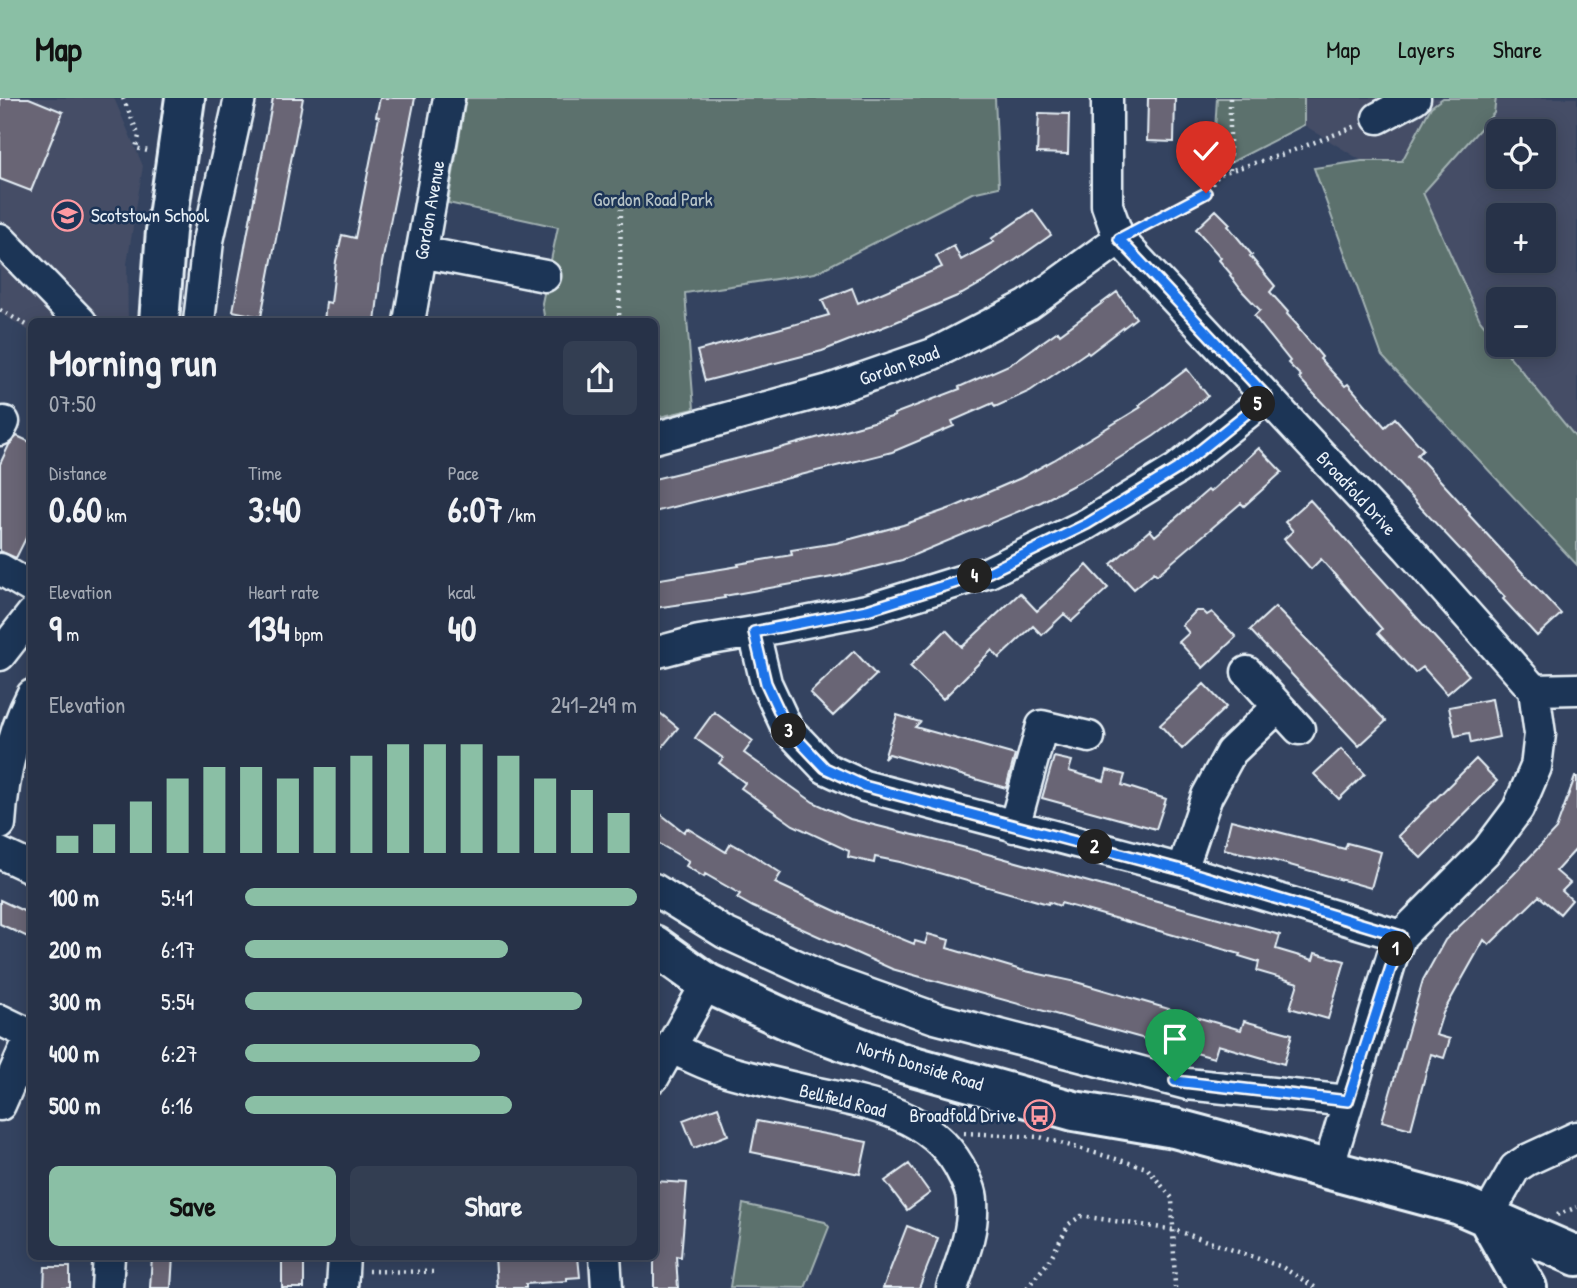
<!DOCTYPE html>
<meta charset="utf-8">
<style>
:root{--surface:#273248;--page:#333e52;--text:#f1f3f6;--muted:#a4aab4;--line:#434d60;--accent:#8abfa5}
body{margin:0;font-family:"Patrick Hand",sans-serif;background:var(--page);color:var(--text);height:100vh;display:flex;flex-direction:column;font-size:26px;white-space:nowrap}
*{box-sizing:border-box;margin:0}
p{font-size:23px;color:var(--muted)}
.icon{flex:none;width:38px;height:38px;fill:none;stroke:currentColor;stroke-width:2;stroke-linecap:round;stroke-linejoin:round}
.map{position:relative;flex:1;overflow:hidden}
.sheet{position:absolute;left:28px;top:220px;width:630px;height:942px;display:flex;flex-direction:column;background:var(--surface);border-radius:10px;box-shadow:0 4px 18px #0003,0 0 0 2px var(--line)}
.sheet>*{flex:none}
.fabs{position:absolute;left:1486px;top:21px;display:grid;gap:14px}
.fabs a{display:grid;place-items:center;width:70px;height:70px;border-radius:10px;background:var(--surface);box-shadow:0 4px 18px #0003,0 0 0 2px var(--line);font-size:35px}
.pin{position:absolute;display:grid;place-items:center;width:60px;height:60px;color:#fff;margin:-72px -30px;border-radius:50% 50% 50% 0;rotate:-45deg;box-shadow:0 0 7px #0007}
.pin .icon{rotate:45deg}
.km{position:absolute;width:35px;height:35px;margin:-18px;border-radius:50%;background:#222;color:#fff;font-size:19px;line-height:35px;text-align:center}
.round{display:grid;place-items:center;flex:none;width:74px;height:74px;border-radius:10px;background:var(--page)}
.headline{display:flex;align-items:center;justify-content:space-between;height:119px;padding:0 21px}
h1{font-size:38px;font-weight:700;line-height:52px}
.stats{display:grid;grid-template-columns:repeat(3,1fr);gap:10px;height:119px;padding:7px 21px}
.stats div{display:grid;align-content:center}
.stats b{font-size:35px;font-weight:700}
.stats small{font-size:19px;font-weight:400}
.stats p{font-size:19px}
.chart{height:196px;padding:14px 21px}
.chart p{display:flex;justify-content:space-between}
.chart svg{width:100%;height:126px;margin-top:7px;stroke:var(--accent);stroke-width:6}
.primary-button{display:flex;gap:14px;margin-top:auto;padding:14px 21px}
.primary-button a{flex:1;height:80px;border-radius:10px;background:var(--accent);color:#111;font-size:28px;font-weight:700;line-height:80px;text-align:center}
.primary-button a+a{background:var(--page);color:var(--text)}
ul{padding:0 21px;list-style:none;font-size:23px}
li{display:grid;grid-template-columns:112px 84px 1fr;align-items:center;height:52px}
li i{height:18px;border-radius:9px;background:var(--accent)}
header{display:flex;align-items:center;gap:42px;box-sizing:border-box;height:98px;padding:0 35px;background:var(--accent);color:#111}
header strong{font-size:33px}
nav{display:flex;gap:38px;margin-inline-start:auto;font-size:24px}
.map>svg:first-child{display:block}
.built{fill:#444d66;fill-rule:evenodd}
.green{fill:#5b716d;stroke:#a2b1b2;stroke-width:2}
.building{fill:#696574;stroke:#e8f1f8;stroke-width:2}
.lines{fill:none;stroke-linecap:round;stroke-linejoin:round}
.minor-casing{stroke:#e8f1f8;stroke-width:35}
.major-casing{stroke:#e8f1f8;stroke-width:44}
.path{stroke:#e8f1f8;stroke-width:4.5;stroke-dasharray:2 5;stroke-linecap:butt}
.minor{stroke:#1d3557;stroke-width:30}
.major{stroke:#1d3557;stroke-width:38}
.route-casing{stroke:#fff;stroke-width:14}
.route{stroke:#1a73e8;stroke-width:9}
.labels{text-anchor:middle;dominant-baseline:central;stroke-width:5;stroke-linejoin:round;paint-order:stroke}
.park-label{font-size:19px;fill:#b7c4c7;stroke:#1d3557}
.street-label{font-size:19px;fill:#e8f1f8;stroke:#1d3557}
.poi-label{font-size:19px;fill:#e8f1f8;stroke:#1d3557;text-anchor:start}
</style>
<header>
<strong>Map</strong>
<nav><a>Map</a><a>Layers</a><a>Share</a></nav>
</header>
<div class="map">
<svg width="1577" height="1190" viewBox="0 0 1577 1190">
<rect width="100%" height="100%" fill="#344360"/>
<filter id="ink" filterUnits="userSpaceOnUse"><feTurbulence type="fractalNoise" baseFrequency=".0143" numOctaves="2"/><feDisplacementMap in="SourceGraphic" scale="14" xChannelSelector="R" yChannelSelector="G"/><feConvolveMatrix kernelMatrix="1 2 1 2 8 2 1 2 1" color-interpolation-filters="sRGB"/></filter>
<g filter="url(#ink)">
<!-- built -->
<path class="built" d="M0 0H114L143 68 127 166 128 224H32L31 234 0 215Z
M1304 0H1443L1431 9 1402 63H1362L1304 27Z
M1488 0H1577V341L1500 247H1544V201H1498V245L1480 222 1423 95ZM1498 33H1544V79H1498ZM1498 117H1544V163H1498Z"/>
<!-- green -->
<path class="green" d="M466 0H995L999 89 972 95 815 175 685 195 694 311 655 320 654 224H545L542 205 558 129 448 105Z
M1217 0H1304V27L1218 71 1214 49Z
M1443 0H1496L1494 15 1423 95 1480 222 1577 341V467L1382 258 1314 70 1362 63H1402L1431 9Z
M743 1106 825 1124 829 1129 805 1190 730 1189Z"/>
<!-- building -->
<path class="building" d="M0 0H29L63 14 31 93 0 81Z
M273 0H303L261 219 233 213Z
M380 0H415L382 165 375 224H324L326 204 331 205 336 163 342 137 355 140 379 19 376 18Z
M1148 0H1175L1174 44 1147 43Z
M1039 15 1069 16 1068 56 1037 55Z
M1033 112 1051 137 987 182 962 196 891 226 822 253 705 283 697 253 829 217 822 202 852 190 858 205 942 169 936 158 954 148 961 162 994 144 991 141Z
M1216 112 1230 126 1228 128 1252 157 1250 158 1275 188 1270 194 1288 214 1287 216 1299 229 1298 230 1322 259 1320 261 1345 288 1348 286 1385 329 1395 320 1423 351 1417 357 1470 415 1469 417 1561 516 1537 538 1503 501 1505 499 1299 280 1301 278 1288 265 1290 263 1254 218 1260 212 1242 193 1230 177 1231 176 1219 162 1221 160 1196 131Z
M1117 194 1136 220 1089 256 1087 254 1030 293 995 309 993 305 952 323 954 328 892 354 654 414V381L780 350 895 318 894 316 960 291 959 289 1011 266 1058 233 1060 236Z
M1187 271 1208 298 1154 338 1091 378 1041 404 902 462 838 478 724 498 725 500 654 510V482L739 468 738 466 792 457 791 452 836 445 903 427 954 409 1021 380 1054 362 1141 309 1139 307Z
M17 338 32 345V428L16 460 0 453V366L9 347Z
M1259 350 1282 374 1244 408 1241 405 1157 477 1154 474 1134 491 1111 466 1150 432 1155 438 1208 392 1210 394Z
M1310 402 1469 577 1447 596 1423 569 1415 575 1378 535 1382 531 1321 461 1311 471 1284 441 1293 433 1285 424Z
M1087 467 1108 490 1072 523 1064 516 1042 537 1033 528 999 560 992 552 943 601 910 568 946 532 962 549 1020 495 1037 513Z
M1275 509 1386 623 1359 648 1250 532Z
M1196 513H1203L1207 517 1212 514 1236 539 1203 570 1179 544 1189 535 1182 527Z
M854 553 876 577 833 618 810 595Z
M1204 586 1226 609 1182 651 1160 627Z
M1492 601 1499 639 1471 645 1469 635 1455 638 1449 609Z
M654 610 678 630 654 659Z
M714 614 753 643 744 655 813 704 850 721 966 750 1280 837 1276 851 1313 862 1315 855 1345 863 1328 921 1290 910 1298 885 1257 873 1259 864 1239 858 1240 856 1061 805 1060 808 1049 804 1048 806 900 764 875 759 874 765 848 759 849 753 793 727 741 690 745 685 719 665 723 660 695 640Z
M897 617 920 624 915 629 1015 657 1006 690 889 656 884 661Z
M1341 651 1365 676 1339 701 1314 676Z
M1054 659 1072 663 1069 673 1104 683 1107 672 1125 677 1122 687 1166 701 1156 731 1042 700Z
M1476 661 1497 683 1421 760 1398 738Z
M1575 679H1577V750L1556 773 1570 785 1562 793 1572 802 1560 816 1539 798 1489 847 1484 842 1443 915 1436 937 1450 941 1444 960 1431 956 1411 1031 1382 1023 1423 882 1445 842 1513 777 1556 731Z
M654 711 684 734 687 730 726 754 731 745 751 756 781 775 775 785 853 821 914 846 915 843 925 846 928 836 949 842 947 850 1021 872 1076 884 1241 932 1244 923 1292 936 1284 966 1218 947 1214 960 892 871 753 809 737 800 740 796 705 776 704 779 686 768 689 763 654 743Z
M1231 722 1345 751 1347 745 1381 754 1371 790 1272 762 1224 751Z
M0 802 32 817V841L0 826Z
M718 1009 728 1037 694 1050 683 1022Z
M757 1023 867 1044 860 1076 751 1054Z
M909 1066 930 1095 907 1112 885 1083Z
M654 1083 687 1085 681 1159 676 1158 678 1190H654Z
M907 1128 938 1140 932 1157 919 1190H883Z
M152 1158H173L171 1190H150Z
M282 1158H304V1190H282Z
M495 1158 578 1159 580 1179 567 1180V1183L526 1186V1190H497Z
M45 1169H70V1190H44Z"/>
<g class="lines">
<defs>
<path id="minor" d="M1107 0V107L1119 141 1267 299
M1378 20 1415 0
M0 141 81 224
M421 154 545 178
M199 224 208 143 240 0
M409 224 449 0
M0 332 4 324
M654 340 829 292 933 256 1028 207 1119 141
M0 471 32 490
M754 534 766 585 787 630 825 670 864 688 1182 772 1401 838
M654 555 699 543 754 534 867 512 989 474 1087 426 1177 371 1267 299 1407 449 1534 592 1540 636 1536 669 1518 711 1488 751 1401 838 1392 859 1328 1071
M0 557 32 516
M1247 574 1299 631
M1534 592 1577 591
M0 726C3 681 11 637 32 597
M1014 729 1042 628 1089 639
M0 755 32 770
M1182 772 1207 698 1231 654 1278 609
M654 791 725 835 831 883 935 920 1187 986 1348 1003
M0 922 31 937 0 1007
M670 949C691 959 711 969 734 975 760 982 786 988 812 994 866 1005 929 1015 959 1068 964 1078 972 1091 972 1103 974 1134 962 1161 952 1190
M654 979 707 885
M1487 1119 1515 1070 1527 1062 1577 1039
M605 1158 607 1190
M107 1190 109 1158
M342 1190 344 1158"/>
<path id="major" d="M159 224 166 133 185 0
M654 847 707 885 792 924 899 964 1074 1013 1174 1030 1460 1107 1577 1158
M1487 1119 1527 1190"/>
</defs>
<!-- minor casing -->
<use href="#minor" class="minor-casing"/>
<!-- major casing -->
<use href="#major" class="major-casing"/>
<!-- path -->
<path class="path" d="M123 0 139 38 136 50 148 53
M1230 0V73
M1141 129 1206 95 1219 76 1284 56 1357 28
M0 212 32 230
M619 224 621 111
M964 1035 1040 1039 1147 1070 1172 1100 1175 1190
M1557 1117 1577 1109
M368 1173 437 1174
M1027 1190 1049 1163 1069 1126 1081 1118 1175 1132 1282 1169 1316 1190"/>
<!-- minor -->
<use href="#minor" class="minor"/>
<!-- major -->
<use href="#major" class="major"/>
</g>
</g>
<g class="lines" filter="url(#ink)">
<defs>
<path id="route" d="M1175 983 1348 1003 1401 838 1182 772 864 688 825 670 787 630 766 585 754 534 867 512 989 474 1087 426 1177 371 1267 299 1119 141 1206 95"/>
</defs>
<!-- route casing -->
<use href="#route" class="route-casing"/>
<!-- route -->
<use href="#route" class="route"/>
</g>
<!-- icons -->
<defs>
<symbol id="school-ring" viewBox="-11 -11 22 22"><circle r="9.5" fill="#1d3557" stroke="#ff9aa2" stroke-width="1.5"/><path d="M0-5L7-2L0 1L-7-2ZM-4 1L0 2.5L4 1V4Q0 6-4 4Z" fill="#ff9aa2"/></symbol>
<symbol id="bus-ring" viewBox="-11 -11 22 22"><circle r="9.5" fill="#1d3557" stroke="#ff9aa2" stroke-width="1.5"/><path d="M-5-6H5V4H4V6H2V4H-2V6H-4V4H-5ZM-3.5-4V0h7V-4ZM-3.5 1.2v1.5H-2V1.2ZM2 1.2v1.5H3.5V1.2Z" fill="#ff9aa2"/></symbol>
</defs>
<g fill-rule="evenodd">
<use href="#school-ring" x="50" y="100" width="35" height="35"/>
<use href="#bus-ring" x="1022" y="1000" width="35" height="35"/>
</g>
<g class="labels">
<!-- park labels -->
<g class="park-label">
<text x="653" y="101">Gordon Road Park</text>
</g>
<!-- street labels -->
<g class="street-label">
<text transform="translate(429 112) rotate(-80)">Gordon Avenue</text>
<text transform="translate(899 267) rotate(-20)">Gordon Road</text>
<text transform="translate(1357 395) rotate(47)">Broadfold Drive</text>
<text transform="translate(920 967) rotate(17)">North Donside Road</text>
<text transform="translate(843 1002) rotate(14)">Bellfield Road</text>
</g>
<!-- poi labels -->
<g class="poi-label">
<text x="91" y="117">Scotstown School</text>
<text x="1016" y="1017" text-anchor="end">Broadfold Drive</text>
</g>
</g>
</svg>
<div class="fabs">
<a><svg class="icon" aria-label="locate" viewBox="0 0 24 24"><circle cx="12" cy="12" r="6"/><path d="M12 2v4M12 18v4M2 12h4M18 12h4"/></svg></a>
<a>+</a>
<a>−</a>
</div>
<div class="pin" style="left:1175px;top:983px;background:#1e9e55"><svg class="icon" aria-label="arrive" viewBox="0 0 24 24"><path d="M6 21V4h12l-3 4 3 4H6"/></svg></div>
<div class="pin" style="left:1206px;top:95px;background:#d93025"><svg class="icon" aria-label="check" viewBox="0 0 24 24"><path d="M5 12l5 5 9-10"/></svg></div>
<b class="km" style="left:1396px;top:851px">1</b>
<b class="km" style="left:1095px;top:749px">2</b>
<b class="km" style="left:789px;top:633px">3</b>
<b class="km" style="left:975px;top:478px">4</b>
<b class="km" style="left:1258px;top:306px">5</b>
<section class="sheet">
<div class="headline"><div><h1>Morning run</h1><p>07:50</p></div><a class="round"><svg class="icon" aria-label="share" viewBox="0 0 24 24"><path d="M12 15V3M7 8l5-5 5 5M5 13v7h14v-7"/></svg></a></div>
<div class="stats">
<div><p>Distance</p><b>0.60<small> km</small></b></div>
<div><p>Time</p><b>3:40</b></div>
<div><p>Pace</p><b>6:07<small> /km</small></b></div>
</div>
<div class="stats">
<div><p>Elevation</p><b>9<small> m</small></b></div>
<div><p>Heart rate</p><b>134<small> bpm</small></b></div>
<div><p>kcal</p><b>40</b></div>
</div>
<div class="chart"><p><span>Elevation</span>241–249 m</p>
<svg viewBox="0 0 160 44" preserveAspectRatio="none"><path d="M5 44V38M15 44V34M25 44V26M35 44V18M45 44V14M55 44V14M65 44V18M75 44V14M85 44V10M95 44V6M105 44V6M115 44V6M125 44V10M135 44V18M145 44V22M155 44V30"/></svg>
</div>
<ul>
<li><b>100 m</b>5:41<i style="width:100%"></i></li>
<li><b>200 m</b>6:17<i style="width:67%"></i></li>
<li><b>300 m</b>5:54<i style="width:86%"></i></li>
<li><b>400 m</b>6:27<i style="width:60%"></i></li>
<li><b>500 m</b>6:16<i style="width:68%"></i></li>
</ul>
<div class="primary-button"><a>Save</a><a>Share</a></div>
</section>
</div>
